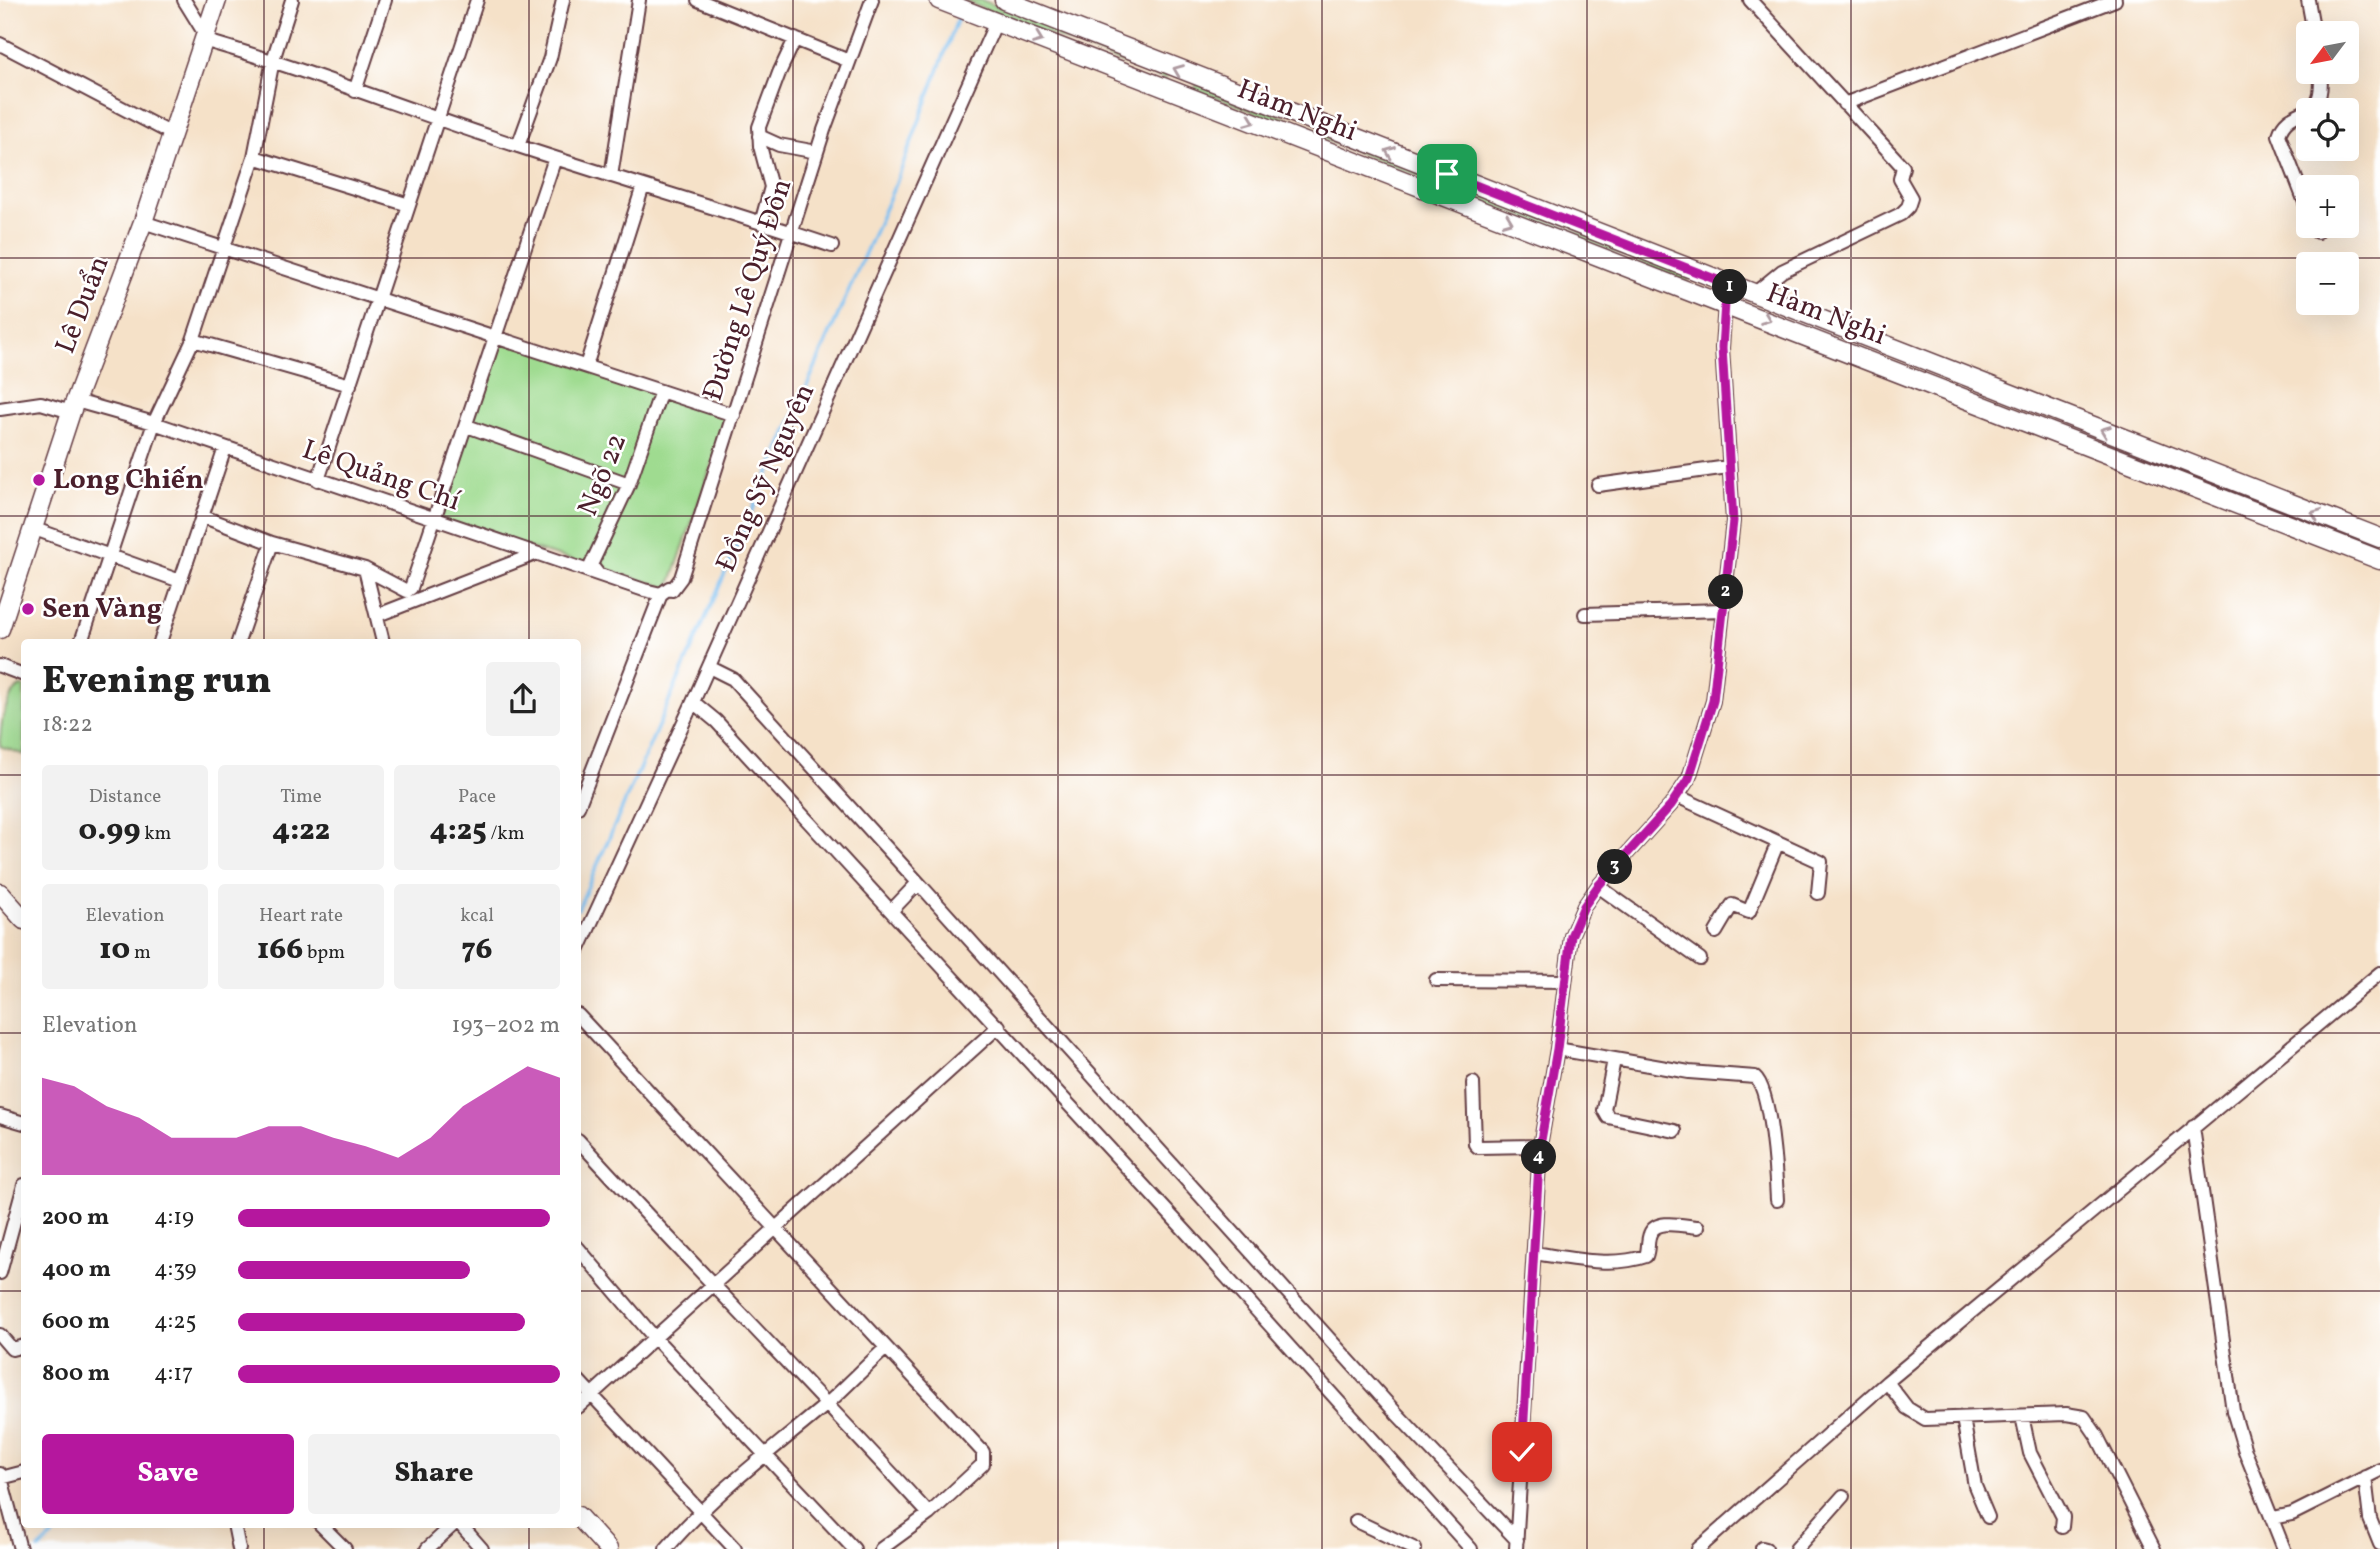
<!DOCTYPE html>
<meta charset="utf-8">
<style>
:root{--surface:#fff;--page:#f2f2f2;--text:#222;--muted:#767676;--accent:#b5179e}
body{margin:0;font-family:Vollkorn,serif;background:var(--page);color:var(--text);height:100vh;display:flex;flex-direction:column;font-size:26px;white-space:nowrap}
*{box-sizing:border-box;margin:0}
p{font-size:23px;color:var(--muted)}
.icon{flex:none;width:38px;height:38px;fill:none;stroke:currentColor;stroke-width:2;stroke-linecap:round;stroke-linejoin:round}
.map{position:relative;flex:1;overflow:hidden}
.drawer{position:absolute;left:21px;top:639px;width:560px;height:889px;display:flex;flex-direction:column;background:var(--surface);border-radius:7px;box-shadow:0 7px 28px #0002}
.drawer>*{flex:none}
.needle{width:46px;rotate:238deg}
.tools{position:absolute;left:2296px;top:21px;display:grid;gap:14px}
.tools a{display:grid;place-items:center;width:63px;height:63px;border-radius:7px;background:var(--surface);box-shadow:0 7px 28px #0002;font-size:35px}
.pin{position:absolute;display:grid;place-items:center;width:60px;height:60px;color:#fff;margin:-30px;border-radius:14px;box-shadow:0 4px 10px #0006}
.km{position:absolute;width:35px;height:35px;margin:-18px;border-radius:50%;background:#222;color:#fff;font-size:19px;line-height:35px;text-align:center}
.round{display:grid;place-items:center;flex:none;width:74px;height:74px;border-radius:7px;background:var(--page)}
.head{display:flex;align-items:center;justify-content:space-between;height:119px;padding:0 21px}
h1{font-size:38px;font-weight:800;line-height:52px}
.stats{display:grid;grid-template-columns:repeat(3,1fr);gap:10px;height:119px;padding:7px 21px}
.stats div{display:grid;align-content:center;border-radius:7px;background:var(--page);text-align:center}
.stats b{font-size:30px;font-weight:800}
.stats small{font-size:19px;font-weight:400}
.stats p{font-size:19px}
.chart{height:196px;padding:14px 21px}
.chart p{display:flex;justify-content:space-between}
.chart svg{width:100%;height:126px;margin-top:7px;fill:var(--accent);opacity:.7}
.primary-button{display:flex;gap:14px;margin-top:auto;padding:14px 21px}
.primary-button a{flex:1;height:80px;border-radius:7px;background:var(--accent);color:#fff;font-size:28px;font-weight:800;line-height:80px;text-align:center}
.primary-button a+a{background:var(--page);color:var(--text)}
ul{padding:0 21px;list-style:none;font-size:23px}
li{display:grid;grid-template-columns:112px 84px 1fr;align-items:center;height:52px}
li i{height:18px;border-radius:9px;background:var(--accent)}
.map>svg:first-child{display:block}
.green{fill:#9fdb90;stroke:#747d5e;stroke-width:2}
.lines{fill:none;stroke-linecap:round;stroke-linejoin:round}
.stream{stroke:#7bc0f2;stroke-width:3.5}
.minor-casing{stroke:#643c43;stroke-width:16}
.secondary-casing{stroke:#643c43;stroke-width:21}
.minor{stroke:#fff;stroke-width:12}
.secondary{stroke:#fff;stroke-width:18}
.oneway{stroke:#ae9aa0}
.route-casing{stroke:#fff;stroke-width:14}
.route{stroke:#b5179e;stroke-width:9}
.grid{fill:none;stroke:#4a1f2b;stroke-width:2;stroke-opacity:0.55}
.poi-dot{fill:#b5179e;stroke:#fff;stroke-width:2.5}
.labels{text-anchor:middle;dominant-baseline:central;stroke-width:5;stroke-linejoin:round;paint-order:stroke}
.street-label{font-size:28px;fill:#4a1f2b;stroke:#fff}
.poi-label{font-size:28px;font-weight:bold;fill:#4a1f2b;stroke:#fff;text-anchor:start}
</style>
<div class="map">
<svg width="2380" height="1549" viewBox="0 0 2380 1549">
<rect width="100%" height="100%" fill="#fff"/>
<filter id="ink" filterUnits="userSpaceOnUse"><feTurbulence type="fractalNoise" baseFrequency=".0143" numOctaves="2"/><feDisplacementMap in="SourceGraphic" scale="14" xChannelSelector="R" yChannelSelector="G"/><feConvolveMatrix kernelMatrix="1 2 1 2 8 2 1 2 1" color-interpolation-filters="sRGB"/></filter>
<filter id="wash" filterUnits="userSpaceOnUse"><feTurbulence type="fractalNoise" baseFrequency=".00686" numOctaves="4" result="noise"/><feDisplacementMap in="SourceGraphic" scale="28" xChannelSelector="R" yChannelSelector="G"/><feGaussianBlur stdDeviation="1.57" result="paint"/><feColorMatrix in="noise" values="0 0 0 0 0 0 0 0 0 0 0 0 0 0 0 0 0 1.4 0 .05"/><feComposite in="paint" operator="in"/></filter>
<g filter="url(#wash)">
<rect width="100%" height="100%" fill="#f5e1c8"/>
<!-- green -->
<path class="green" d="M962 0H981L1167 73 1165 80Z
M1197 83 1690 275 1688 281 1195 89Z
M500 338 728 418 669 588 439 522Z
M21 686 24 687V755L0 746C0 727 4 697 21 686Z"/>
<g class="lines">
<!-- stream -->
<path class="stream" d="M578 909 898 178 959 15
M39 1549 66 1524"/>
</g>
</g>
<g filter="url(#ink)">
<g class="lines">
<defs>
<path id="minor" d="M184 0 205 34
M698 0 849 61
M1750 0 1903 167 1900 179 1911 198 1908 207 1901 214 1782 271 1754 294
M2308 0 2314 33
M203 40C302 68 397 106 494 138 606 176 720 208 832 246
M0 44 172 134
M355 91 385 0
M1844 104 2115 0
M759 136 779 145 817 152
M518 146 550 58 563 0
M254 157 409 205
M611 176 639 0
M2308 210 2279 135C2289 102 2327 125 2320 72
M143 222 734 415
M761 223 771 187 760 146 759 127 779 73 795 39
M2314 226 2317 232
M193 340 350 385
M586 366 643 186
M76 401 154 423 644 590 661 594 669 588 672 590 681 578 824 130 872 0
M0 409 41 403 71 412
M467 426 629 484
M318 480 477 0
M1598 485 1728 467
M204 517 272 543 365 569 407 591 411 588 555 158
M32 528 180 581
M365 569 383 642
M598 574 591 565 629 484 661 391
M1585 614 1723 610
M378 615 535 554
M81 642 154 423 193 340 254 157 273 60 292 0
M160 642 225 448
M238 642 272 543
M0 666 24 675
M709 667 733 679 924 889
M693 702 716 721 1188 1234 1471 1549
M1677 796 1821 862 1818 893
M578 807 661 594
M1598 886 1700 959
M891 911 914 887 924 889 1397 1414 1517 1540
M1716 932 1732 905 1749 912 1778 842
M578 951 693 702 996 22
M1436 980 1565 981
M578 1015 983 1452V1464L929 1514 881 1549
M1557 1049 1689 1072 1755 1077C1771 1090 1776 1177 1777 1200
M1614 1060 1604 1110 1608 1117 1675 1131
M1473 1083 1475 1144 1478 1147 1540 1146
M0 1116 24 1123
M2193 1127 2233 1411 2245 1451 2284 1549
M578 1140C693 1266 814 1388 929 1514
M578 1248 653 1336 854 1549
M1534 1253C1569 1258 1612 1268 1646 1256 1649 1249 1647 1241 1650 1234 1656 1218 1684 1226 1698 1227
M0 1273 24 1185
M0 1335 12 1349 24 1346
M578 1380 735 1549
M1887 1382 1907 1408 1925 1419 2066 1414 2084 1417 2097 1436 2154 1549
M578 1407 999 1026
M2022 1416 2030 1453 2063 1517 2062 1527
M1963 1418 1975 1486 1988 1517
M0 1474 20 1549
M2365 1477 2370 1519 2380 1544
M1 1478 24 1472
M2273 1518 2292 1514 2380 1470
M1356 1521 1415 1549
M234 1524 239 1549
M320 1524 345 1549
M460 1524 482 1549
M1762 1548 1766 1549
M427 1549 454 1524
M666 1549C714 1493 771 1451 827 1404 847 1386 866 1366 886 1348
M1516 1549 1540 1146 1557 1049 1571 936 1584 906 1598 886 1671 805 1689 778 1713 701 1733 521 1722 348 1725 303 1730 285
M1698 1549 1887 1382 2380 973
M1796 1549 1843 1496"/>
<path id="secondary" d="M939 0 2380 560
M1004 0 2380 538
M0 629 71 412 143 222 217 0
M0 893 24 920
M578 1516 608 1549"/>
</defs>
<!-- minor casing -->
<use href="#minor" class="minor-casing"/>
<!-- secondary casing -->
<use href="#secondary" class="secondary-casing"/>
<!-- minor -->
<use href="#minor" class="minor"/>
<!-- secondary -->
<use href="#secondary" class="secondary"/>
</g>
<!-- one-way arrows -->
<defs><path id="oneway-chevron" d="M-2-3.5L2.5 0L-2 3.5" fill="none" stroke-width="1.6" stroke-linecap="round" stroke-linejoin="round" transform="scale(1.75)"/></defs>
<g class="oneway">
<use href="#oneway-chevron" transform="translate(1038 39) rotate(21)"/>
<use href="#oneway-chevron" transform="translate(1178 70) rotate(-158)"/>
<use href="#oneway-chevron" transform="translate(1250 121) rotate(21)"/>
<use href="#oneway-chevron" transform="translate(1390 152) rotate(-159)"/>
<use href="#oneway-chevron" transform="translate(1508 221) rotate(21)"/>
<use href="#oneway-chevron" transform="translate(1766 319) rotate(21)"/>
<use href="#oneway-chevron" transform="translate(2105 431) rotate(-159)"/>
<use href="#oneway-chevron" transform="translate(2316 514) rotate(-159)"/>
</g>
</g>
<g class="lines" filter="url(#ink)">
<defs>
<path id="route" d="M1447 174 1730 285 1725 303 1722 348 1733 521 1713 701 1689 778 1671 805 1598 886 1584 906 1571 936 1557 1049 1540 1146 1522 1452"/>
</defs>
<!-- route casing -->
<use href="#route" class="route-casing"/>
<!-- route -->
<use href="#route" class="route"/>
</g>
<!-- grid -->
<path class="grid" d="M264 0V642M529 0V642M793 0V1549M1058 0V1549M1322 0V1549M1587 0V1549M1851 0V1549M2116 0V1549M0 258H2380M0 516H2380M0 775H24M578 775H2380M0 1033H24M578 1033H2380M0 1291H24M578 1291H2380M264 1524V1549M529 1524V1549"/>
<!-- markers -->
<g class="poi-dot">
<circle cx="39" cy="480" r="7"/>
<circle cx="28" cy="609" r="7"/>
</g>
<g class="labels">
<!-- street labels -->
<g class="street-label">
<text transform="translate(1297 111) rotate(21)">Hàm Nghi</text>
<text transform="translate(748 290) rotate(-72)">Đường Lê Quý Đôn</text>
<text transform="translate(83 305) rotate(-69)">Lê Duẩn</text>
<text transform="translate(1826 315) rotate(21)">Hàm Nghi</text>
<text transform="translate(603 475) rotate(-68)">Ngõ 22</text>
<text transform="translate(381 476) rotate(19)">Lê Quảng Chí</text>
<text transform="translate(766 478) rotate(-66)">Đồng Sỹ Nguyên</text>
</g>
<!-- poi labels -->
<g class="poi-label">
<text x="53" y="480">Long Chiến</text>
<text x="42" y="609">Sen Vàng</text>
</g>
</g>
</svg>
<div class="tools">
<a><svg class="needle" viewBox="-14 -14 28 28"><path d="M0-13l5 13h-10z" fill="#e53935"/><path d="M0 13l5-13h-10z" fill="#767676"/></svg></a>
<a><svg class="icon" aria-label="locate" viewBox="0 0 24 24"><circle cx="12" cy="12" r="6"/><path d="M12 2v4M12 18v4M2 12h4M18 12h4"/></svg></a>
<a>+</a>
<a>−</a>
</div>
<div class="pin" style="left:1447px;top:174px;background:#1e9e55"><svg class="icon" aria-label="arrive" viewBox="0 0 24 24"><path d="M6 21V4h12l-3 4 3 4H6"/></svg></div>
<div class="pin" style="left:1522px;top:1452px;background:#d93025"><svg class="icon" aria-label="check" viewBox="0 0 24 24"><path d="M5 12l5 5 9-10"/></svg></div>
<b class="km" style="left:1730px;top:287px">1</b>
<b class="km" style="left:1726px;top:592px">2</b>
<b class="km" style="left:1615px;top:867px">3</b>
<b class="km" style="left:1539px;top:1157px">4</b>
<section class="drawer">
<div class="head"><div><h1>Evening run</h1><p>18:22</p></div><a class="round"><svg class="icon" aria-label="share" viewBox="0 0 24 24"><path d="M12 15V3M7 8l5-5 5 5M5 13v7h14v-7"/></svg></a></div>
<div class="stats">
<div><p>Distance</p><b>0.99<small> km</small></b></div>
<div><p>Time</p><b>4:22</b></div>
<div><p>Pace</p><b>4:25<small> /km</small></b></div>
</div>
<div class="stats">
<div><p>Elevation</p><b>10<small> m</small></b></div>
<div><p>Heart rate</p><b>166<small> bpm</small></b></div>
<div><p>kcal</p><b>76</b></div>
</div>
<div class="chart"><p><span>Elevation</span>193–202 m</p>
<svg viewBox="0 0 160 44" preserveAspectRatio="none"><path d="M0 44V10L10 13L20 20L30 24L40 31L50 31L60 31L70 27L80 27L90 31L100 34L110 38L120 31L130 20L140 13L150 6L160 10V44z"/></svg>
</div>
<ul>
<li><b>200 m</b>4:19<i style="width:97%"></i></li>
<li><b>400 m</b>4:39<i style="width:72%"></i></li>
<li><b>600 m</b>4:25<i style="width:89%"></i></li>
<li><b>800 m</b>4:17<i style="width:100%"></i></li>
</ul>
<div class="primary-button"><a>Save</a><a>Share</a></div>
</section>
</div>
